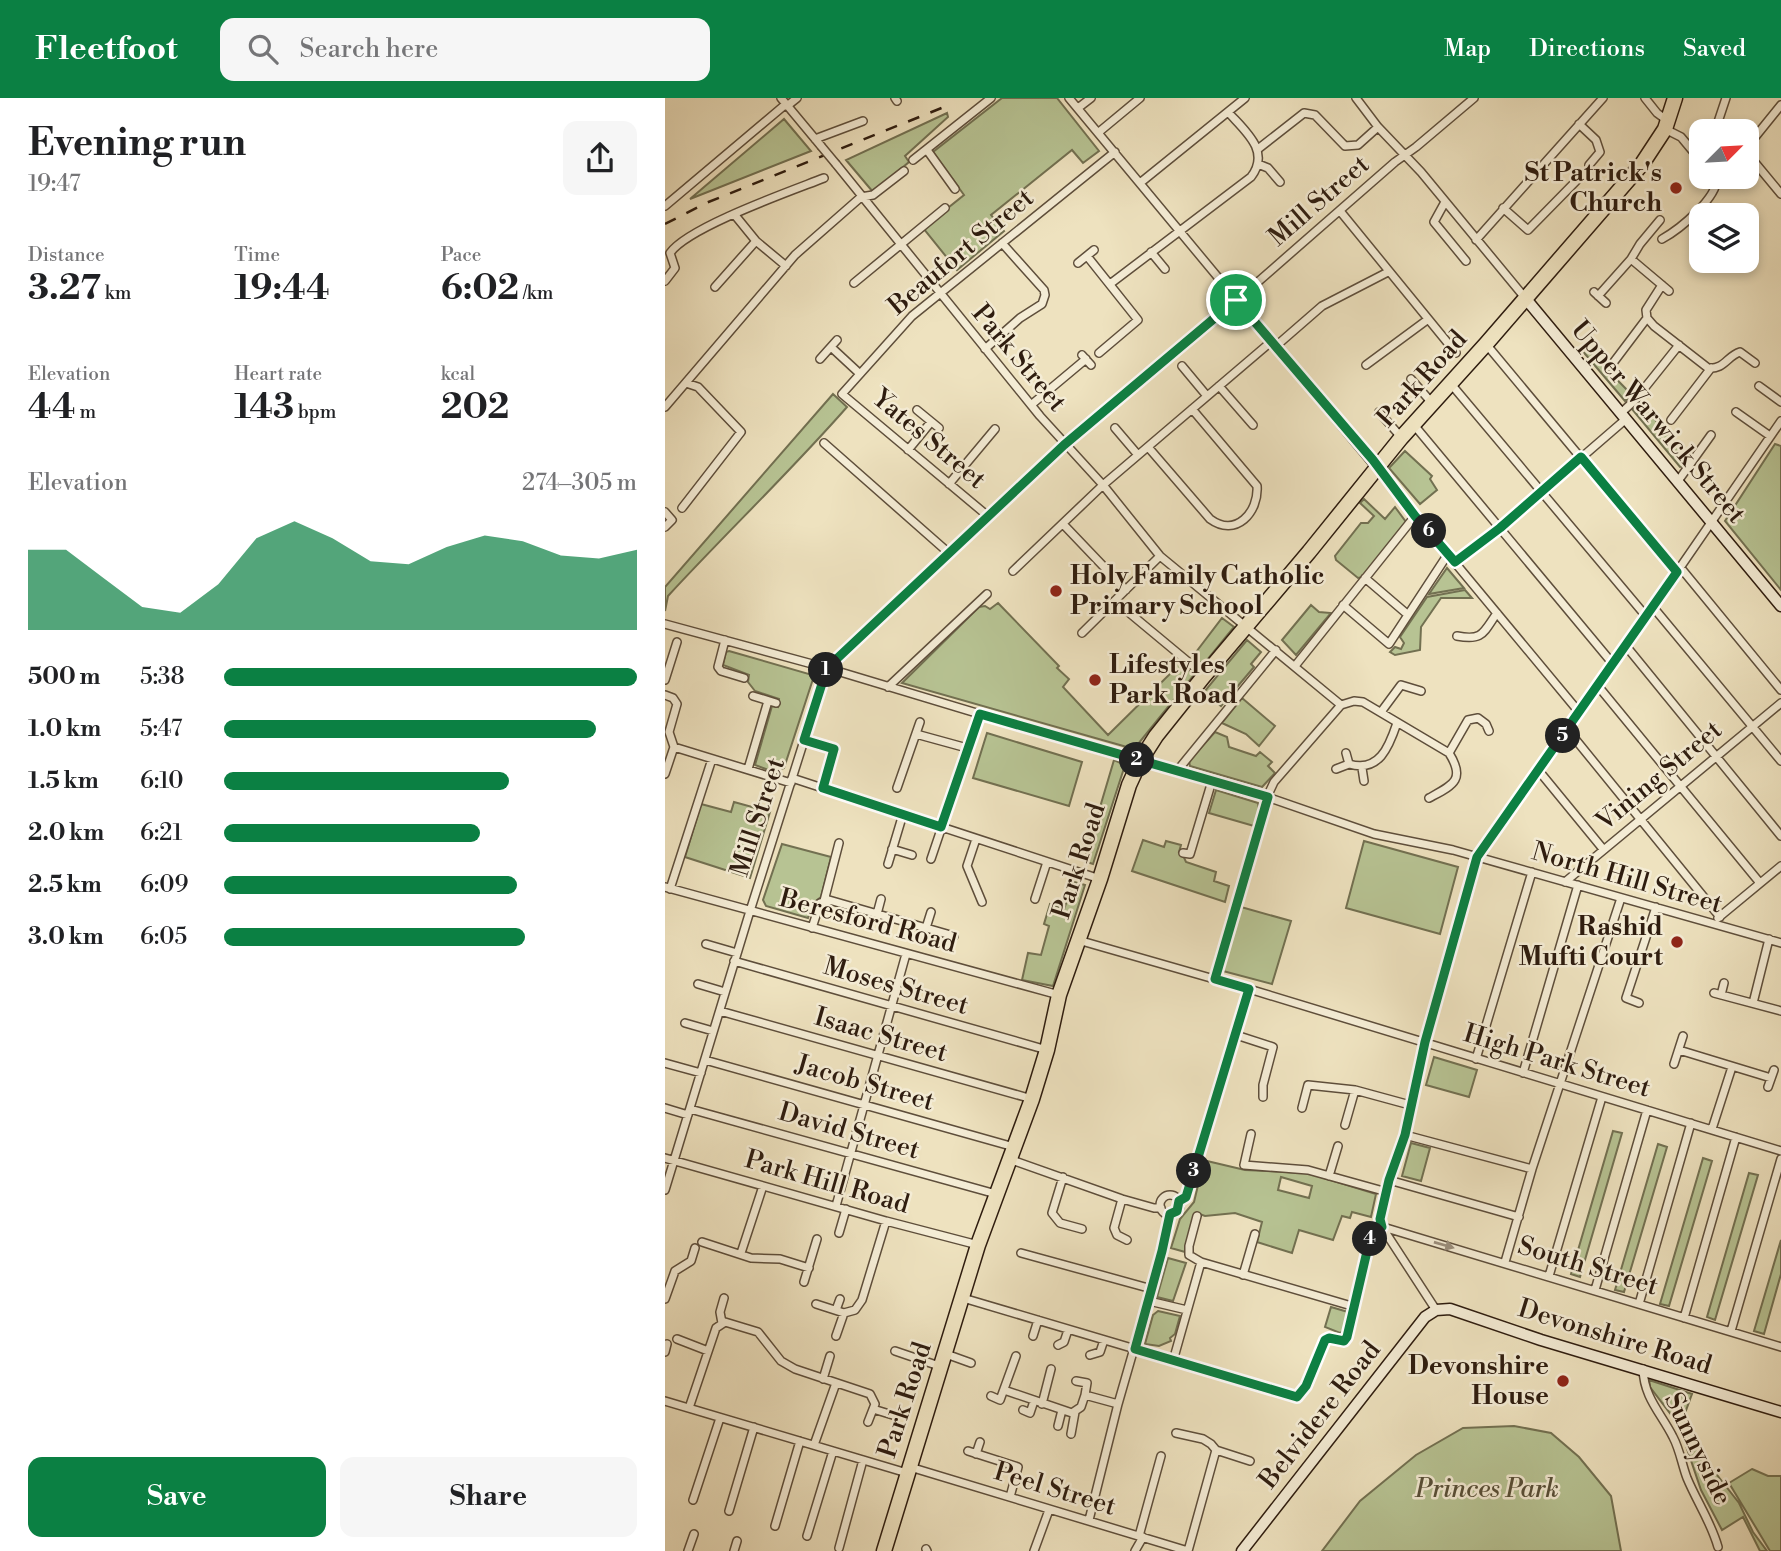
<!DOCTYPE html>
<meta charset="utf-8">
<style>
:root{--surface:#fff;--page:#f6f6f6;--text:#202124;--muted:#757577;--accent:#0b8043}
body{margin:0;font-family:"Libre Bodoni",serif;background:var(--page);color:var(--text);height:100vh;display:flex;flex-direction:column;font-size:26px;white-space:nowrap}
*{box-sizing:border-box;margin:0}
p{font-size:23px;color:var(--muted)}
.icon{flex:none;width:38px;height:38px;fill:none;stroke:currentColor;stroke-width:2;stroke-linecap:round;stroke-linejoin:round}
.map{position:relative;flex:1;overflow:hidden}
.sheet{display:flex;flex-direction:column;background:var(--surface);width:665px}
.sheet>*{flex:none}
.needle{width:46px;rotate:66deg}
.buttons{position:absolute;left:1024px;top:21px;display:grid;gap:14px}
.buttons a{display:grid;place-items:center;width:70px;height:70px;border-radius:14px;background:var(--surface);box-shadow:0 4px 10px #0003;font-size:35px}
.pin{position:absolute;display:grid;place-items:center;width:60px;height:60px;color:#fff;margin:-30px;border:4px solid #fff;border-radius:50%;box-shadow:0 2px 7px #0007}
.km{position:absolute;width:35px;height:35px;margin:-18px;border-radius:50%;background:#222;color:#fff;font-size:19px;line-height:35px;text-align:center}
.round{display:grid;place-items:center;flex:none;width:74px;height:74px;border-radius:14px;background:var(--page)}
.overview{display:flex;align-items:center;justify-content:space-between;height:119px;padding:0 28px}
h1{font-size:38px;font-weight:800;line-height:52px}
.stats{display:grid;grid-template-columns:repeat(3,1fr);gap:10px;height:119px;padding:7px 28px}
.stats div{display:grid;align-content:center}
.stats b{font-size:35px;font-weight:800}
.stats small{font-size:19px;font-weight:400}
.stats p{font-size:19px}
.chart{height:196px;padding:14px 28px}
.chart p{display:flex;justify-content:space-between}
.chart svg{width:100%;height:126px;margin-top:7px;fill:var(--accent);opacity:.7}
.button{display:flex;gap:14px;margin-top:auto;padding:14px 28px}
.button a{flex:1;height:80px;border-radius:14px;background:var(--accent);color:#fff;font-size:28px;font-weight:800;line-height:80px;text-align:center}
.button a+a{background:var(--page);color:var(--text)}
ul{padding:0 28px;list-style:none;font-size:23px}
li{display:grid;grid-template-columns:112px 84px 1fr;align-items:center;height:52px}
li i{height:18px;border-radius:9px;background:var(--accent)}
header{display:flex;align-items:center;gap:42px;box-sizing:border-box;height:98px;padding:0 35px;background:var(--accent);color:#fff}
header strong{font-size:33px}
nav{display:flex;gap:38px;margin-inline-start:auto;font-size:24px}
.search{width:490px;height:63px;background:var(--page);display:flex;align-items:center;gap:18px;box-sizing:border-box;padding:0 24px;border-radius:14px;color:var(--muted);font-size:26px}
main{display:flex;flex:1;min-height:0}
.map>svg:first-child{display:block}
.green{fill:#b7c393;stroke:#727051;stroke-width:2;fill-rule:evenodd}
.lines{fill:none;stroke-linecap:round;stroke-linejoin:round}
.street-casing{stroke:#5e4e3b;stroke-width:10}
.secondary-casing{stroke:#2e1c0f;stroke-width:13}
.highway-casing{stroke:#2e1c0f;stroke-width:17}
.street{stroke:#f4ecd5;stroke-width:7}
.secondary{stroke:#f4ecd5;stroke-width:10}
.highway{stroke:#eee2bf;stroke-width:14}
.rail{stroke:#2e1c0f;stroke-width:2.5;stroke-dasharray:12 12;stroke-linecap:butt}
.street-bridge-casing{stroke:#5e4e3b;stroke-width:10;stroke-linecap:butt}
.street-bridge{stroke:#f4ecd5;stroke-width:7}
.oneway{fill:#9b8e7c}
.route-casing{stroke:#fff;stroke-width:14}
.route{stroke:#0b8043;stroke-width:9}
.poi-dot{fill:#8f2418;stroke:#f4ecd5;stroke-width:2.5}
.labels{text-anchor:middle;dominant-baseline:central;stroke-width:5;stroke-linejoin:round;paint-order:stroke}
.poi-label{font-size:26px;font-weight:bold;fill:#2e1c0f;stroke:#f4ecd5;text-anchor:end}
.street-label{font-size:26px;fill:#2e1c0f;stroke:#f4ecd5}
.park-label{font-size:26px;font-style:italic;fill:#574e37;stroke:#f4ecd5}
</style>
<header>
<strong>Fleetfoot</strong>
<div class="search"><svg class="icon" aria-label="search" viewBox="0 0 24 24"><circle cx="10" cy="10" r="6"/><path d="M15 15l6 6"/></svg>Search here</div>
<nav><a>Map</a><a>Directions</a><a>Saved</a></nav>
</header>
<main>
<section class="sheet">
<div class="overview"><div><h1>Evening run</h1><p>19:47</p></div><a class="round"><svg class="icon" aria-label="share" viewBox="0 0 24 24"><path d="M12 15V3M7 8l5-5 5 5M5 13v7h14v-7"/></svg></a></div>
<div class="stats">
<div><p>Distance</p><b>3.27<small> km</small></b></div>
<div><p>Time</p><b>19:44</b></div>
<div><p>Pace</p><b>6:02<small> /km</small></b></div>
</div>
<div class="stats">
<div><p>Elevation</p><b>44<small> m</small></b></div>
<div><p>Heart rate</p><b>143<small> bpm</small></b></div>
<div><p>kcal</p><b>202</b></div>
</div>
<div class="chart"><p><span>Elevation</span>274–305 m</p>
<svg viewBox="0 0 160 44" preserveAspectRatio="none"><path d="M0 44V16L10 16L20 26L30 36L40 38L50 28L60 12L70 6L80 12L90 20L100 21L110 15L120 11L130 13L140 18L150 19L160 16V44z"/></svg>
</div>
<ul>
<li><b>500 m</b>5:38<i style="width:100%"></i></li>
<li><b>1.0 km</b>5:47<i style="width:90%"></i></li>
<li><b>1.5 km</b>6:10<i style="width:69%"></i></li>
<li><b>2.0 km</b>6:21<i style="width:62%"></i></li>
<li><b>2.5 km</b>6:09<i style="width:71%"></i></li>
<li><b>3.0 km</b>6:05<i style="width:73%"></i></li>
</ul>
<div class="button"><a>Save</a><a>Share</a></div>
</section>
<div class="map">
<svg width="1116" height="1453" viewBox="0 0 1116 1453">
<rect width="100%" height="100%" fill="#eee2bf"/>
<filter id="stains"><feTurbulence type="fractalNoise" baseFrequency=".00286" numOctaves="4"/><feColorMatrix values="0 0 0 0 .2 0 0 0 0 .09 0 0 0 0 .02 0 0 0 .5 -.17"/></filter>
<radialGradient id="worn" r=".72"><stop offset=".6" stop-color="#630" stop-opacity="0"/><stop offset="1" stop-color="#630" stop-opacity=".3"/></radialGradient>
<!-- green -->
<path class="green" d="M337 0H392L434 53 418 65 407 52 326 117 339 133 292 172 258 130 299 97 268 54Z
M282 15 283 19 240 58 244 64 208 94 181 62Z
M119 21 146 53 25 101Z
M918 247 967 297 960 303 915 250Z
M168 296 182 309C125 374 62 434 3 498L0 513V489Z
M974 304 1015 349 1025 358 1020 368 1015 369 967 311Z
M1110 346 1116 348V492L1060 423Z
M740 353 767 378 765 381 772 392 755 406 724 370Z
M699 401 720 421 730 409 741 424 697 479 693 480 671 462 670 458 696 425H703L709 418 695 405Z
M782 470 799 490 764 496Z
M800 492 807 500H776L756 529 755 552 730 557 725 554 730 549 736 551 739 545 735 539 762 499Z
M333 505 394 568 392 570 404 581 398 589 443 637 510 571 504 564 508 559 529 577 469 651 237 585 314 509 320 508 325 511Z
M646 507 654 514 666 515 631 557 617 542Z
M557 520 569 529 538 567 528 558Z
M582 542 596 554 586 566 589 569 556 608 539 594Z
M64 553 144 576 148 581 119 670 109 674 90 667 107 608 113 609 114 601 90 593 83 584 84 577 58 567 61 554Z
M577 600 610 628 594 648 581 636 557 625Z
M550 634 562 639 564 649 591 658 595 654 607 664 603 668 610 675 597 689 525 668 524 663Z
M322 635 417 664 404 708 308 680Z
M449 662 460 667 428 766 419 763Z
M551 692 593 705 594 711 589 728 544 715Z
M69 704 105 714 85 780 20 759 36 706 66 714Z
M478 742 499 749 501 743 516 747 514 754 517 755 521 764 551 774 549 783 564 788 560 804 467 773Z
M699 743 793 769 775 836 681 810Z
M117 746 166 759 156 799 148 805 143 820 101 808 98 802Z
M409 784 420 787 388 888 357 882 363 855 376 857 384 828 379 826 385 806 399 811Z
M576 809 626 823 607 886 558 873Z
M769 959 812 972 804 999 761 987Z
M948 1033 957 1035 915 1179 906 1176Z
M746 1045 765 1050 756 1083 737 1078Z
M993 1046 1002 1049 959 1194 950 1192Z
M1038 1060 1047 1063 1004 1208 995 1206Z
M542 1063 580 1072 643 1075 711 1096 706 1119 687 1114 685 1120 677 1118 668 1142 634 1132 627 1155 592 1144 597 1124 570 1115 540 1118 532 1115 520 1154 506 1150 515 1121 529 1104 535 1079ZM616 1079 647 1088 644 1100 613 1092Z
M1084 1075 1093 1077 1050 1222 1042 1219Z
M1116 1142V1176L1099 1236 1089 1233Z
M503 1160 521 1165 508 1203 492 1199Z
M666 1209 683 1214 678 1233 675 1235 660 1229Z
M493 1213 515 1218 510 1236 505 1240 506 1243 494 1248 480 1246 488 1217Z
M984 1282 1027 1296 1019 1318 1028 1332 1038 1359 1074 1405 1088 1434 1102 1453H1095L1078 1419 1057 1432 1036 1392 1018 1339 1007 1318 985 1289Z
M849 1328 886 1335 914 1359 946 1398 956 1453H657L695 1403 751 1357 798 1330Z
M1087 1371 1103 1378H1116V1453H1105L1064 1385Z"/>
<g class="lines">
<defs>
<path id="street" d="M116 0 156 48
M230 0 232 3
M404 0 914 614
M691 0 713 29 756 74 861 201
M980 0 992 15 1003 23
M122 8 132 0
M413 10 426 0
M914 26 931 42 935 54 924 67
M1000 31 1016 39 1036 63
M1050 33 1061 0
M434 34 475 0
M150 41 198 23
M1082 49 1116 7
M593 51 639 15 650 17 680 48 693 47 713 29
M262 52 290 91
M1082 55 1116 96
M248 62 326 0
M171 66 375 318 438 387 495 458 676 607
M593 66 603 70 615 84
M475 85 580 0
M780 104 769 124 801 163
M0 108 121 6
M838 110 863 132 919 75
M675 113 791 255
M69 116 91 143 121 168
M997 141C1015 131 1053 100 1052 79
M811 142 938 0
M486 154 500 171
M422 158 473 222 434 255
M966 161 1004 193
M413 165 429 152
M0 183 10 170 5 155C23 129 126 93 159 80
M189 185 280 110
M445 186 586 79C606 53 580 33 563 14
M997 187 981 212 982 220 989 228 1043 270C1059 272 1062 258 1075 254L1090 265
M50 189 91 143
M929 194 941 205
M933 198 966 161 975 146 995 122
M821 246 1011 474
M611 248 657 208 723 174
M166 249 194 275
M320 251 355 220 377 206 380 197 379 192 337 145
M417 257 426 267
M155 261 172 242
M701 267 762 222
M517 268 542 298
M945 269 982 220
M746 281 767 305
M786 286 980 517
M554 288 588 327
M1094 288 1116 304
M366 307 421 261
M0 309 130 157 196 99 208 97 239 73
M252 312 274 330
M714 314 736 339
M1071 314 1105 338
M956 315 970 302 1014 247
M1006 322 1046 270
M749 327 948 566
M450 330 473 357
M159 345 285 456
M483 349 545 421C571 440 594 414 592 388L527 311
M243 352 266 324
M1013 383 1046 337
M284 386 330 331
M17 410 76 334 33 289 21 285
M0 414 7 422 0 429
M324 419 177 296 247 218 450 54
M398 426 461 492
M790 464 835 430 961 321
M1015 469 1116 592
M348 473 438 387 607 243
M700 480 742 516
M450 503 539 577
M678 507 724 546 783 456
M988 509 1116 663
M0 526 162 570 431 651 602 699 709 736 788 752 1116 845
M417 535 495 458
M792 538C818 543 818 535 832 515
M60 542 53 569 56 573 79 580
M961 548 1116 738
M630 568 750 418
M0 582 12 544
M933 588 1095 785
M223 589 322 496
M0 597 8 600 12 606 4 634 9 649 126 685
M88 598 111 605
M716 614 736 587 756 593
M902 631 1055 819
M251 636 302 650
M140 642 169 651 157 690
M681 655 684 666C714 675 724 649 732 625
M784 655 803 622 813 620 821 626 824 633
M697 670 699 683
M83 671 103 603
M671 671 684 666
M512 673 611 552
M874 673 938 751
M0 676 9 649
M127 680 435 781
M232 690 255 624
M311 741 302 768 317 804
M227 751 247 757
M518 755 525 756 547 683
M266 761 315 616
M223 766 238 716
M900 784 1116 605
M0 789 394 897
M5 791 47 661
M370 801 382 764
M159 803 174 745
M212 816 216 801
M1053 820 1116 768
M147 830 155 805 164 802 289 838
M261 830 266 814
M413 842 584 891 1116 1053
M41 846 72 855
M69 863 382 952
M549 881 602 699 609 684 676 607 689 603 698 604 784 655C801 682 788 687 764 700
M33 886 60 894
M1049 895 1116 913
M1056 897 1059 885
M974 905 961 900 991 809
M1088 905 1104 841
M55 913 367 1001
M20 925 48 933
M571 937 608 949 598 987V999
M1014 952 1106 980
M811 961 867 774
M40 962 349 1049
M0 965 36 975
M1009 966 1018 938
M858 975 913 787
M1103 989 1109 972
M0 1010 23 1017
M637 1010 643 987 690 992 745 1007
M25 1011 331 1096
M680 1027 690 992
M1047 1031 1067 969
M586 1036 579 1067 643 1072 722 1094
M740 1037 867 1071
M0 1060 221 1123 313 1147
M344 1061 457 1101 489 1110H496
M664 1078 673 1048
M398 1079 387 1115 395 1125 417 1131
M724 1082 854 1119
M0 1092 85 813 162 570 399 347 571 203 730 64 751 49 809 0
M495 1107a10 10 0 1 1 20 0a10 10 0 1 1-20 0Z
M457 1101 449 1130 452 1137 462 1142
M514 1103 521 1099 584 891
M171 1108 241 856
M532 1118 524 1148V1157L536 1164 690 1209
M718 1129 1116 1249
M174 1135 181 1111
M37 1144 86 1160 115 1161 144 1170
M76 1155 98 1088
M356 1155 487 1191
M840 1164 867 1071 956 800
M578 1177 590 1136
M884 1178 937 999
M139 1184 152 1141
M930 1192 982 1012
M298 1200 632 1299 641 1288 660 1242 664 1240 679 1243 682 1239 707 1132 712 1128 717 1129
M0 1201 10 1173 26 1163 30 1150
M484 1203 522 1212
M151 1206 179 1215 190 1212 197 1202 221 1123
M974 1206 1026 1025
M171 1212 175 1201
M771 1212 717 1129 715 1121 724 1082 740 1037 760 944 812 759 961 548 1116 323
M1019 1220 1071 1039
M57 1225 55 1214 59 1200
M1066 1233 1116 1061
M171 1238 179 1215
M368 1238 373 1222
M12 1241 43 1253
M393 1247 399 1244 403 1232
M230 1253 277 1269
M0 1254 2 1246
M281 1256 306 1265
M425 1257 435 1254 439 1242
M508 1263 536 1164
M978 1271C979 1300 996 1315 1008 1339 1015 1352 1017 1367 1022 1380 1032 1404 1046 1424 1053 1449
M158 1281 165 1258
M411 1283 422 1285 420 1297
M339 1292 407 1315 416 1309 420 1297 453 1306
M326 1298 335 1302 351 1258
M0 1303 242 1375
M377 1306 386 1271
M24 1310 51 1230 60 1224 93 1234 116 1263 130 1271 205 1296 210 1306 203 1324
M208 1311 231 1318
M358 1312 365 1315 369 1303
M393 1328 397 1312
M511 1335 538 1341 546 1346 551 1352 585 1363
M406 1336 410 1314
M149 1347 171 1285
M303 1353 353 1369 345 1399
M311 1356 315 1344
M245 1369 523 1453 551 1352
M28 1402 55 1320
M64 1413 89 1329
M424 1422 453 1306 497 1153 505 1116
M110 1428 135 1343
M142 1438 168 1353
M474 1438 496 1358
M174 1450 198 1362
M261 1451 262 1453
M23 1453 29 1436
M69 1453 72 1443
M369 1453 384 1412
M470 1453 478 1439"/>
<path id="secondary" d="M861 201 1116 508
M577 1453 760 1219 771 1212 785 1211 876 1242 1116 1314"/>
<path id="highway" d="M219 1453 313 1147 367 1001 382 952 394 897 435 781 464 687 475 663 491 638 539 578 644 454 736 340 821 246 977 66 1000 31 1010 0"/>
</defs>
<!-- street casing -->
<use href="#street" class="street-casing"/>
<!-- secondary casing -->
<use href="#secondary" class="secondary-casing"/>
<!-- highway casing -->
<use href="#highway" class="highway-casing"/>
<!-- street -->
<use href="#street" class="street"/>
<!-- secondary -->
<use href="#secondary" class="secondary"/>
<!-- highway -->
<use href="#highway" class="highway"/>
<!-- rail -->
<path class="rail" d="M0 126 41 105 279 9"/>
<defs>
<path id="street-bridge" d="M156 48 171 66"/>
</defs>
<!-- street-bridge casing -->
<use href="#street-bridge" class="street-bridge-casing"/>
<!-- street-bridge -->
<use href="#street-bridge" class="street-bridge"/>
</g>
<!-- one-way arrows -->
<defs><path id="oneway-solid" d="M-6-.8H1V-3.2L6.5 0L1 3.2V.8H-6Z" transform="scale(1.75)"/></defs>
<use class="oneway" href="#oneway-solid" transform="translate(779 1147) rotate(16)"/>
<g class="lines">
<defs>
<path id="route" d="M571 202 708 362 750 418 790 464 835 430 916 359 1012 474 812 759 760 944 740 1037 724 1082 715 1121 717 1129 712 1128 707 1132 682 1239 679 1243 664 1240 660 1242 641 1288 632 1299 470 1251 497 1153 505 1116 512 1113 514 1103 521 1099 584 891 550 881 603 699 315 616 276 729 158 690 169 651 139 642 162 570 399 347Z"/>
</defs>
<!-- route casing -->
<use href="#route" class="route-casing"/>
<!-- route -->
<use href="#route" class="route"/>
</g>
<!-- markers -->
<g class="poi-dot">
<circle cx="1011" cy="90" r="7"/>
<circle cx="391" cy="493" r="7"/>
<circle cx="430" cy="582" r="7"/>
<circle cx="1012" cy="844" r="7"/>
<circle cx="898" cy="1283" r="7"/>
</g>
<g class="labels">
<!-- poi labels -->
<g class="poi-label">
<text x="997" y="75">St Patrick's<tspan x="997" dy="30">Church</tspan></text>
<text x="405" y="478" text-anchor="start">Holy Family Catholic<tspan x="405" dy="30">Primary School</tspan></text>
<text x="444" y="567" text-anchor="start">Lifestyles<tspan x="444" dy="30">Park Road</tspan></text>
<text x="998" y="829">Rashid<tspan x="998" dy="30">Mufti Court</tspan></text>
<text x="884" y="1268">Devonshire<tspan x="884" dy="30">House</tspan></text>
</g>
<!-- street labels -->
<g class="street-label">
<text transform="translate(654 103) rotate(-41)">Mill Street</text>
<text transform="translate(296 154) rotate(-40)">Beaufort Street</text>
<text transform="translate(354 260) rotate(50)">Park Street</text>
<text transform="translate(757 281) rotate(-48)">Park Road</text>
<text transform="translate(993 324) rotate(50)">Upper Warwick Street</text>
<text transform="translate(264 341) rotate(40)">Yates Street</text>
<text transform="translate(994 678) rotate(-40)">Vining Street</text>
<text transform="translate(93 719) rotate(-72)">Mill Street</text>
<text transform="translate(414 763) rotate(-72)">Park Road</text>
<text transform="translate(962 780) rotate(16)">North Hill Street</text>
<text transform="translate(203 823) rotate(15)">Beresford Road</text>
<text transform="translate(231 888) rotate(16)">Moses Street</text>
<text transform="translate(216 937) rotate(16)">Isaac Street</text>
<text transform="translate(892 963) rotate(17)">High Park Street</text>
<text transform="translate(200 985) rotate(16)">Jacob Street</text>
<text transform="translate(184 1033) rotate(16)">David Street</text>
<text transform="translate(162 1084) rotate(16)">Park Hill Road</text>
<text transform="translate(923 1168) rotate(17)">South Street</text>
<text transform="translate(950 1239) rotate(17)">Devonshire Road</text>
<text transform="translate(240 1302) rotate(-72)">Park Road</text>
<text transform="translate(655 1317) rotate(-52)">Belvidere Road</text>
<text transform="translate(1033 1351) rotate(64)">Sunnyside</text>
<text transform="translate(390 1391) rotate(17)">Peel Street</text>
</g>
<!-- park labels -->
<g class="park-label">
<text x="822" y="1391">Princes Park</text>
</g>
</g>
<rect width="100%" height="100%" filter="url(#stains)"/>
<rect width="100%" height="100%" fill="url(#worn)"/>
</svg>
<div class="buttons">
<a><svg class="needle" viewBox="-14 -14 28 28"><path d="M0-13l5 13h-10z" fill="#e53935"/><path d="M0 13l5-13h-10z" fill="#757577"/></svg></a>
<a><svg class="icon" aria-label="layers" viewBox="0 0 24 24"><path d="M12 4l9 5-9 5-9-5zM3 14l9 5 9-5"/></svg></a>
</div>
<div class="pin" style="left:571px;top:202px;background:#1e9e55"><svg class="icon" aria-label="arrive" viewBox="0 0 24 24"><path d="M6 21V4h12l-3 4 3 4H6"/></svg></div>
<b class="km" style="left:161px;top:572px">1</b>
<b class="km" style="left:472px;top:662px">2</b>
<b class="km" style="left:529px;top:1073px">3</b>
<b class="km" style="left:705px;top:1141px">4</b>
<b class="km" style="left:898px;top:638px">5</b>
<b class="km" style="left:764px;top:433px">6</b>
</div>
</main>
